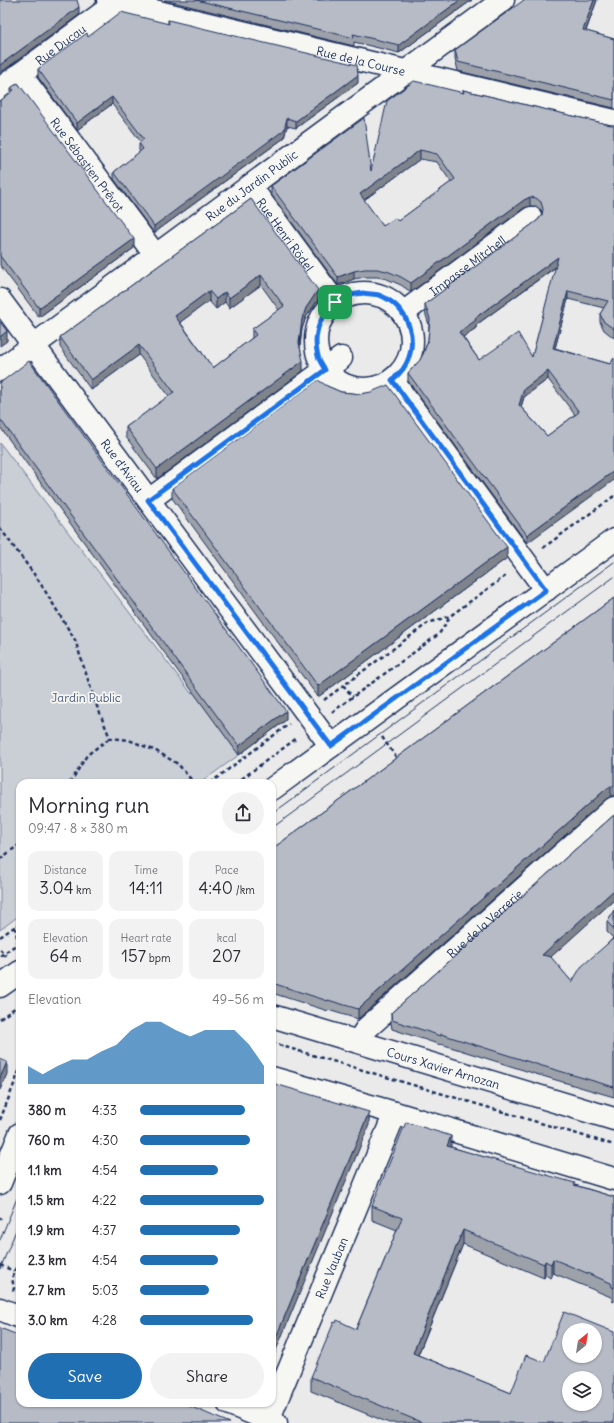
<!DOCTYPE html>
<meta charset="utf-8">
<style>
:root{--surface:#fff;--page:#f2f2f3;--text:#2b2b33;--muted:#7c7c81;--accent:#1f6fb2}
body{margin:0;font-family:Delius,sans-serif;background:var(--page);color:var(--text);height:100vh;display:flex;flex-direction:column;font-size:15px;white-space:nowrap}
*{box-sizing:border-box;margin:0}
p{font-size:13px;color:var(--muted)}
.icon{flex:none;width:22px;height:22px;fill:none;stroke:currentColor;stroke-width:2;stroke-linecap:round;stroke-linejoin:round}
.map{position:relative;flex:1;overflow:hidden}
.details{position:absolute;left:16px;top:779px;width:260px;height:628px;display:flex;flex-direction:column;background:var(--surface);border-radius:12px;box-shadow:0 1px 3px #0004}
.details>*{flex:none}
.needle{width:26px;rotate:30deg}
.buttons{position:absolute;left:562px;top:1323px;display:grid;gap:8px}
.buttons a{display:grid;place-items:center;width:40px;height:40px;border-radius:50%;background:var(--surface);box-shadow:0 1px 3px #0004;font-size:20px}
.pin{position:absolute;display:grid;place-items:center;width:34px;height:34px;color:#fff;margin:-17px;border-radius:8px;box-shadow:0 2px 6px #0006}
.round{display:grid;place-items:center;flex:none;width:42px;height:42px;border-radius:21px;background:var(--page)}
.summary{display:flex;align-items:center;justify-content:space-between;height:68px;padding:0 12px}
h1{font-size:22px;font-weight:600;line-height:30px}
.figures{display:grid;grid-template-columns:repeat(3,1fr);gap:6px;height:68px;padding:4px 12px}
.figures div{display:grid;align-content:center;border-radius:10px;background:var(--page);text-align:center}
.figures b{font-size:17px;font-weight:600}
.figures small{font-size:11px;font-weight:400}
.figures p{font-size:11px}
.chart{height:112px;padding:8px 12px}
.chart p{display:flex;justify-content:space-between}
.chart svg{width:100%;height:72px;margin-top:4px;fill:var(--accent);opacity:.7}
.primary-button{display:flex;gap:8px;margin-top:auto;padding:8px 12px}
.primary-button a{flex:1;height:46px;border-radius:24px;background:var(--accent);color:#fff;font-size:16px;font-weight:600;line-height:46px;text-align:center}
.primary-button a+a{background:var(--page);color:var(--text)}
ul{padding:0 12px;list-style:none;font-size:13px}
li{display:grid;grid-template-columns:64px 48px 1fr;align-items:center;height:30px}
li i{height:10px;border-radius:5px;background:var(--accent)}
.map>svg:first-child{display:block}
.green{fill:#caced5;stroke:#727e9a}
.lines{fill:none;stroke-linecap:round;stroke-linejoin:round}
.minor-casing{stroke:#1b2f5e;stroke-width:25}
.major-casing{stroke:#1b2f5e;stroke-width:25}
.path{stroke:#1b2f5e;stroke-width:2.5;stroke-dasharray:4 3;stroke-linecap:butt}
.minor{stroke:#f6f6f2;stroke-width:22}
.major{stroke:#f6f6f2;stroke-width:22}
.tram{stroke:#1b2f5e;stroke-width:1}
.wall{fill:#9da1aa;stroke:#1b2f5e;fill-rule:evenodd}
.shaded-wall{fill:#7f838b;stroke:#1b2f5e}
.building{fill:#b6bbc6;stroke:#1b2f5e;fill-rule:evenodd}
.route-casing{stroke:#fff;stroke-width:8}
.route{stroke:#1a73e8;stroke-width:5}
.labels{text-anchor:middle;dominant-baseline:central;stroke-width:3.5;stroke-linejoin:round;paint-order:stroke}
.street-label{font-size:12px;fill:#1b2f5e;stroke:#f6f6f2}
.park-label{font-size:12px;fill:#47577c;stroke:#f6f6f2}
</style>
<div class="map">
<svg width="614" height="1423" viewBox="0 0 614 1423">
<rect width="100%" height="100%" fill="#e9eae9"/>
<filter id="ink" filterUnits="userSpaceOnUse"><feTurbulence type="fractalNoise" baseFrequency=".025" numOctaves="2"/><feDisplacementMap in="SourceGraphic" scale="8" xChannelSelector="R" yChannelSelector="G"/><feConvolveMatrix kernelMatrix="1 2 1 2 8 2 1 2 1" color-interpolation-filters="sRGB"/></filter>
<g filter="url(#ink)">
<!-- green -->
<path class="green" d="M0 443 191 693 194 692 239 755 200 783H20V915L0 930Z"/>
<g class="lines">
<defs>
<g id="minor">
<path id="s1" d="M108 0 614 121"/>
<path id="s2" d="M20 74 156 256"/>
<path id="s3" d="M0 89 120 0"/>
<path id="s4" d="M250 186 335 302"/>
<circle cx="364" cy="341" r="48"/>
<path id="s5" d="M403 313 531 218"/>
<path id="s6" d="M0 370 503 0"/>
<path d="M392 380 546 590"/>
<path d="M149 500 341 358"/>
<path id="s7" d="M272 1016 614 1119"/>
<path id="s8" d="M360 1042 363 1034 367 1028 614 808"/>
<path d="M272 1078 395 1113 614 1179"/>
<path d="M0 1183 20 1134"/>
<path d="M0 1309 20 1317"/>
<path d="M228 1403 276 1423"/>
<path id="s9" d="M267 1423 395 1113"/>
</g>
<g id="major">
<path id="s10" d="M0 300 331 746"/>
<path d="M272 789 614 540"/>
<path d="M0 986 20 972"/>
</g>
</defs>
<!-- minor casing -->
<use href="#minor" class="minor-casing"/>
<!-- major casing -->
<use href="#major" class="major-casing"/>
<!-- path -->
<path class="path" d="M0 528 39 581 75 640 96 704 110 738 129 740 156 751 178 764 194 783
M543 548 614 496
M343 685 353 697
M324 700 428 623 450 616 507 575
M332 712 439 634 450 617
M382 737 396 757
M70 783 87 755 110 738
M210 783 289 724
M236 783 297 738
M0 859 20 844
M14 927C18 933 16 941 20 947
M0 937 20 923
M0 949 6 956
M0 956 20 942
M0 1019 20 1004
M272 1043 614 1145
M0 1120 20 1069
M0 1219 1 1217
M0 1265 14 1271
M13 1291 14 1288 12 1278 20 1258"/>
<!-- minor -->
<use href="#minor" class="minor"/>
<!-- major -->
<use href="#major" class="major"/>
<!-- tram -->
<path class="tram" d="M272 814 614 562
M272 828 614 577
M0 1240 20 1191
M0 1269 20 1221"/>
</g>
<!-- wall -->
<path class="wall" d="M164 0H472L399 53 354 42V46Z
M597 0 586 31 614 39V108L458 71 455 58V50Z
M168 20 358 83 296 128 287 126 284 138 154 233 114 179V172L140 152 139 151V143L141 142 112 104 77 130 38 77V69L88 37 168 24Z
M18 83 134 248 39 317 0 265V101L11 93V88Z
M463 90 611 125H614V338L604 330 600 322V314L604 308 568 299 555 348 610 364 527 543 408 381V373L420 360 424 352 428 340 429 325 425 312V304L538 220 542 214 541 210 536 206H530L524 208 411 292 401 285 387 279 377 277H365L354 279 338 285 271 194V186L371 171 463 93ZM420 159 437 162 451 182 398 221 383 226 364 200ZM556 267 532 357 479 360 463 337 476 328V325ZM548 379 575 415 547 436 521 407 524 397Z
M251 199 318 300 306 317 302 329 300 346 303 371 157 479 126 437V427L169 396 139 355 91 390 60 347V337ZM261 285 279 310 252 329V338L213 368 180 322 209 301 216 309 225 302 229 308Z
M0 383 286 720 239 755 0 427Z
M327 386 341 392 352 393 360 394 507 558 318 697 172 498V488Z
M614 598V796H611L606 799 358 1019 328 1010V1011L272 993V849Z
M614 815V900L550 957 572 982 613 938 607 932V922L614 910V1097L539 1075 441 1044V1045L392 1029 391 1023V1013Z
M451 1147 614 1197V1302L612 1301 611 1297 553 1273 551 1278 545 1275 544 1278 463 1244 418 1355 511 1393 614 1423H389L311 1391V1377L356 1329 397 1230 372 1220V1206Z"/>
<!-- shaded-wall -->
<path class="shaded-wall" d="M460 0H472L399 53V45Z
M594 0H597L583 38V30Z
M79 7V15L0 73V65Z
M358 75V83L296 128V121Z
M112 97V104L77 130V123Z
M287 118V126L284 138 154 233V226Z
M420 150V159L360 203V194Z
M530 197V206L524 208 411 292V283L524 200Z
M134 239V248L39 317V308Z
M558 257V265L476 325V328L459 340V332L475 318Z
M354 271V279L338 285V277Z
M261 275V285L229 308V298Z
M318 290V300L306 317 302 329 299 353V343L302 319 306 308Z
M209 291V301L175 326V316Z
M568 291V299L553 356V348Z
M225 292V302L216 309V299Z
M7 331V341L0 346V337Z
M139 345V355L91 390V380Z
M303 361V371L157 479V469Z
M548 371V379L524 397 519 413V405L524 389Z
M614 471V480L527 543V535Z
M507 547V558L318 697V686Z
M286 711V720L239 755V746Z
M611 786V796L606 799 358 1019V1009L606 789Z
M614 890V900L542 965V955Z
M7 1062V1074L0 1090V1078Z
M369 1112V1125L272 1360V1347Z
M451 1136V1150L447 1146Z
M463 1230V1244L413 1367V1353Z
M553 1259V1273L551 1278V1264Z
M545 1261V1275L544 1278V1264Z"/>
<!-- building -->
<path class="building" d="M0 0H77L79 7 0 65Z
M196 0H460L399 45 353 34 354 38Z
M524 0H594L583 30 614 39V100L458 62 455 50Z
M121 12 169 24 168 20 357 65 358 75 296 121 287 118 284 130 154 226 114 172 143 149 139 143 144 139 112 97 77 123 38 69 87 33 88 37Z
M414 81 464 93 463 90 611 125H614V329L604 322 600 314 608 301 568 291 553 348 610 364 614 358V471L527 535 408 373 420 360 424 352 428 340 430 319 425 304 538 220 542 215 543 209 541 202 536 198 530 197 524 200 411 283 401 277 387 271 377 269H365L354 271 338 277 271 186 364 118 371 171 387 101ZM420 150 437 154 455 179 398 221 395 218 383 226 360 194ZM558 257 532 357 518 333 479 360 459 332 476 320 475 318ZM548 371 579 412 547 436 519 405 524 389Z
M18 83 134 239 39 308 0 256V101L14 90 11 88Z
M251 199 318 290 306 308 302 319 299 343 303 361 157 469 126 427 174 392 139 345 91 380 60 337ZM261 275 284 306 252 329 256 335 213 368 175 316 209 291 216 299 225 292 229 298Z
M0 322 7 331 0 337Z
M29 361 286 711 239 746 0 419V383Z
M318 380 327 386 341 392 352 393 360 394 371 392 388 385 507 547 318 686 172 488Z
M614 598V786H611L606 789 358 1009 328 1000V1001L272 983V849Z
M614 815V890L542 955 551 957 572 982 581 967 614 938V1087L539 1065 441 1034V1036L392 1020 391 1013Z
M614 910V929L607 922Z
M0 1059 7 1062 0 1078Z
M272 1083 369 1112 272 1347Z
M406 1122 451 1136 447 1146 543 1174 575 1183 574 1185 614 1197V1288L612 1287 611 1283 553 1259 551 1264 545 1261 544 1264 463 1230 413 1353 511 1393 526 1355 544 1362 564 1312 614 1332V1423H423L311 1377 334 1322 336 1323 337 1320 356 1329 402 1218 372 1206ZM569 1330H595V1356H569ZM569 1378H595V1404H569Z
M0 1328 20 1336V1403H182L230 1423H0Z"/>
</g>
<g class="lines" filter="url(#ink)">
<defs>
<path id="route" d="M363 293C368 294 374 294 379 295 409 306 421 343 403 369 400 373 396 377 392 380L546 590 331 746 148 500 325 370C323 365 319 361 318 356 311 331 324 304 348 296 353 294 358 294 363 293Z"/>
</defs>
<!-- route casing -->
<use href="#route" class="route-casing"/>
<!-- route -->
<use href="#route" class="route"/>
</g>
<g class="labels">
<!-- street labels -->
<g class="street-label">
<text stroke="none"><textPath href="#s3" startOffset="75">Rue Ducau</textPath></text>
<text stroke="none"><textPath href="#s1" startOffset="260">Rue de la Course</textPath></text>
<text stroke="none"><textPath href="#s2" startOffset="113">Rue Sébastien Prêvot</textPath></text>
<text stroke="none"><textPath href="#s6" startOffset="312">Rue du Jardin Public</textPath></text>
<text stroke="none"><textPath href="#s4" startOffset="60">Rue Henri Rödel</textPath></text>
<text stroke="none"><textPath href="#s5" startOffset="80">Impasse Mitchell</textPath></text>
<text stroke="none"><textPath href="#s10" startOffset="206">Rue d'Aviau</textPath></text>
<text stroke="none"><textPath href="#s8" startOffset="173">Rue de la Verrerie</textPath></text>
<text stroke="none"><textPath href="#s7" startOffset="179">Cours Xavier Arnozan</textPath></text>
<text stroke="none"><textPath href="#s9" startOffset="168">Rue Vauban</textPath></text>
</g>
<!-- park labels -->
<g class="park-label">
<text x="86" y="697">Jardin Public</text>
</g>
</g>
</svg>
<div class="buttons">
<a><svg class="needle" viewBox="-14 -14 28 28"><path d="M0-13l5 13h-10z" fill="#e53935"/><path d="M0 13l5-13h-10z" fill="#7c7c81"/></svg></a>
<a><svg class="icon" aria-label="layers" viewBox="0 0 24 24"><path d="M12 4l9 5-9 5-9-5zM3 14l9 5 9-5"/></svg></a>
</div>
<div class="pin" style="left:335px;top:302px;background:#1e9e55"><svg class="icon" aria-label="arrive" viewBox="0 0 24 24"><path d="M6 21V4h12l-3 4 3 4H6"/></svg></div>
<section class="details">
<div class="summary"><div><h1>Morning run</h1><p>09:47 · 8 × 380 m</p></div><a class="round"><svg class="icon" aria-label="share" viewBox="0 0 24 24"><path d="M12 15V3M7 8l5-5 5 5M5 13v7h14v-7"/></svg></a></div>
<div class="figures">
<div><p>Distance</p><b>3.04<small> km</small></b></div>
<div><p>Time</p><b>14:11</b></div>
<div><p>Pace</p><b>4:40<small> /km</small></b></div>
</div>
<div class="figures">
<div><p>Elevation</p><b>64<small> m</small></b></div>
<div><p>Heart rate</p><b>157<small> bpm</small></b></div>
<div><p>kcal</p><b>207</b></div>
</div>
<div class="chart"><p><span>Elevation</span>49–56 m</p>
<svg viewBox="0 0 160 44" preserveAspectRatio="none"><path d="M0 44V33L10 38L20 33L30 29L40 29L50 24L60 20L70 11L80 6L90 6L100 11L110 15L120 11L130 11L140 11L150 20L160 33V44z"/></svg>
</div>
<ul>
<li><b>380 m</b>4:33<i style="width:85%"></i></li>
<li><b>760 m</b>4:30<i style="width:89%"></i></li>
<li><b>1.1 km</b>4:54<i style="width:63%"></i></li>
<li><b>1.5 km</b>4:22<i style="width:100%"></i></li>
<li><b>1.9 km</b>4:37<i style="width:81%"></i></li>
<li><b>2.3 km</b>4:54<i style="width:63%"></i></li>
<li><b>2.7 km</b>5:03<i style="width:56%"></i></li>
<li><b>3.0 km</b>4:28<i style="width:91%"></i></li>
</ul>
<div class="primary-button"><a>Save</a><a>Share</a></div>
</section>
</div>
